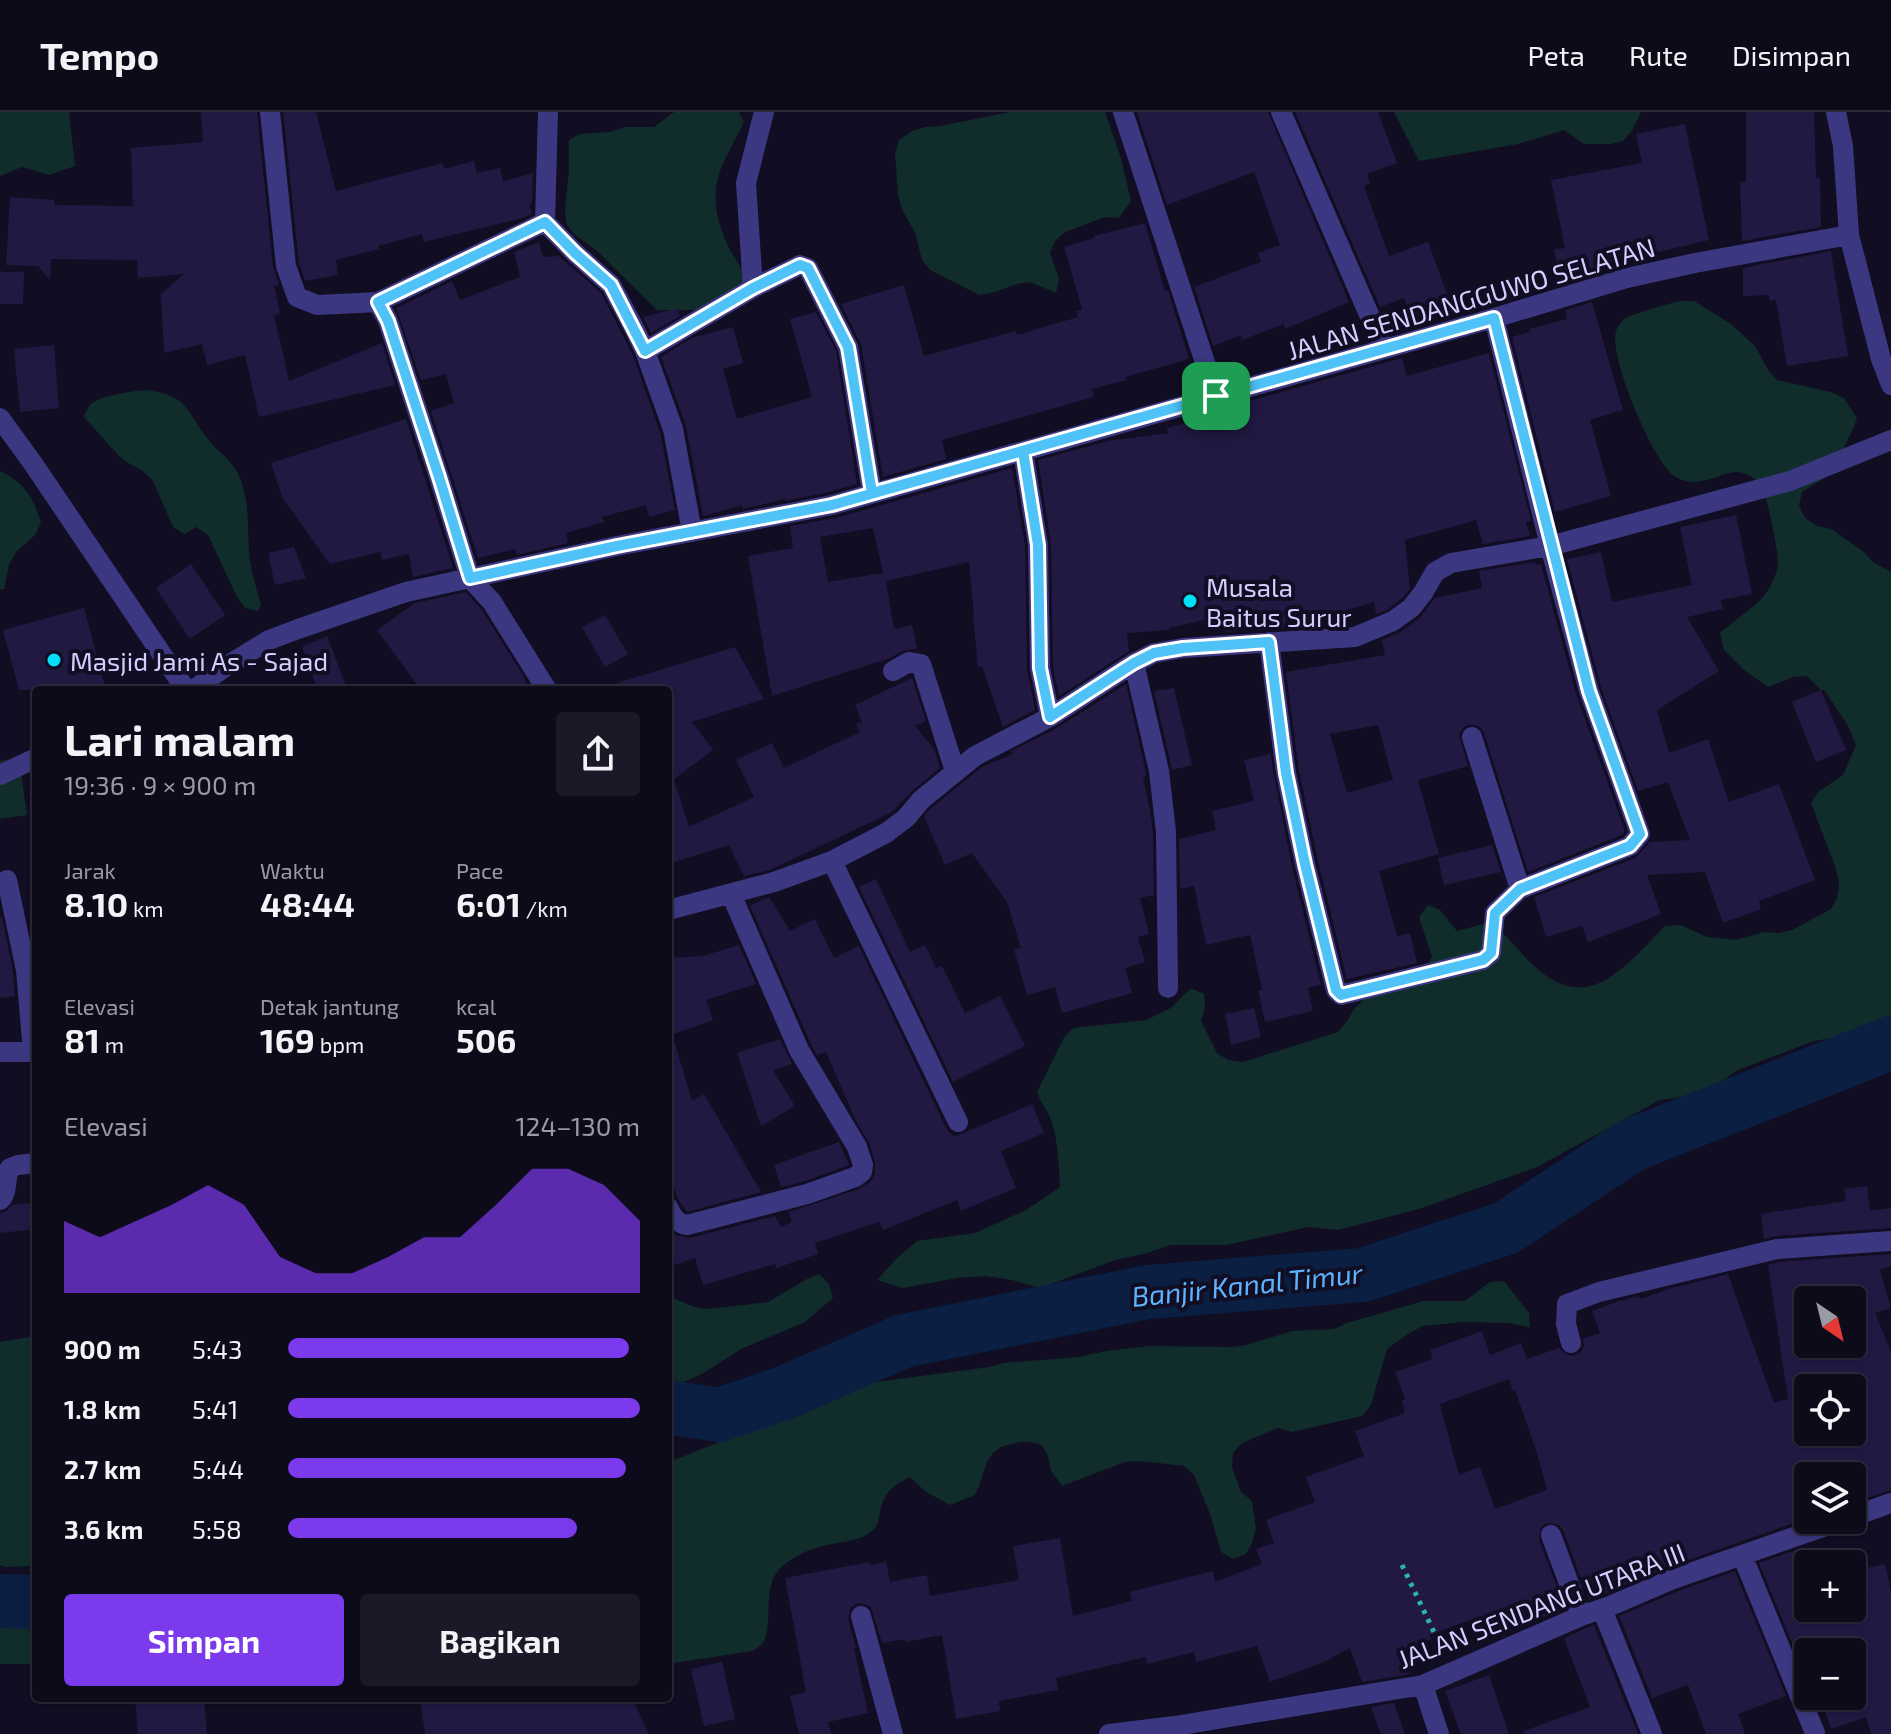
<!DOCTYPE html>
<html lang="id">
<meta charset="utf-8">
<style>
:root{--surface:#0d0a1a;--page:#1b1827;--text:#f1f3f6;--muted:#9a9aa2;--line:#2d2b39;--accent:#7c3aed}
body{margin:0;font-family:"Exo 2",sans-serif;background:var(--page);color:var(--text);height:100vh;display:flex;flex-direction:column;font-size:30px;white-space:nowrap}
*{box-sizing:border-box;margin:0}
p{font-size:26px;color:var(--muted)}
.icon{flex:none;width:44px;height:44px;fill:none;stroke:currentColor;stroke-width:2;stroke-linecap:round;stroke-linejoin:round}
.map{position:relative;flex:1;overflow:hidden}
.drawer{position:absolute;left:32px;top:574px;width:640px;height:1016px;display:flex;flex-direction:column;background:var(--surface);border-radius:8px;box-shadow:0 2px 6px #0004,0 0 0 2px var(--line)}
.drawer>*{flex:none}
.needle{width:52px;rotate:145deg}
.fabs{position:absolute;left:1794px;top:1174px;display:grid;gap:16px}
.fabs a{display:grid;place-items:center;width:72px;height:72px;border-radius:8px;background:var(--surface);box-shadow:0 2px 6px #0004,0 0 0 2px var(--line);font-size:40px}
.pin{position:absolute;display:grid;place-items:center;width:68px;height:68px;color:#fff;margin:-34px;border-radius:16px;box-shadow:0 4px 12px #0006}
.round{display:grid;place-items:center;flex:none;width:84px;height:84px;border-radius:8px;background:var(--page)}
.overview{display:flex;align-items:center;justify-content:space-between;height:136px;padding:0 32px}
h1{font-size:44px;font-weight:700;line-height:60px}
.metrics{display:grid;grid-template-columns:repeat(3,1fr);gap:12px;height:136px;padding:8px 32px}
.metrics div{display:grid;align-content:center}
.metrics b{font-size:34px;font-weight:700}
.metrics small{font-size:22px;font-weight:400}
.metrics p{font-size:22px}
.chart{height:224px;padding:16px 32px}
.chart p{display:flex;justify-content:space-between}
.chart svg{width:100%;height:144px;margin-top:8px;fill:var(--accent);opacity:.7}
.cta{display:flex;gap:16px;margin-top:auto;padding:16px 32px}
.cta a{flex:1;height:92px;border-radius:8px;background:var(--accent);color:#fff;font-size:32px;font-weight:700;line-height:92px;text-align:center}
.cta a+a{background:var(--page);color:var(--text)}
ul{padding:0 32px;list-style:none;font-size:26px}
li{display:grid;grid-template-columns:128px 96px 1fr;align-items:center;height:60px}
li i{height:20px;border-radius:10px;background:var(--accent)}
header{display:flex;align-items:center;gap:48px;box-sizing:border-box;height:112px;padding:0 40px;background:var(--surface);border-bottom:2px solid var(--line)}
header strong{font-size:38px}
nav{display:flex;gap:44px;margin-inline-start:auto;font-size:28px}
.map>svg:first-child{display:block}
.green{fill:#102c2b}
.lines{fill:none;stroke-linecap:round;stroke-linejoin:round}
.river{stroke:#0b1f43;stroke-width:54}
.building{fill:#221943;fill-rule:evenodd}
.path{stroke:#2db4ac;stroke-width:5;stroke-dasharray:4 6;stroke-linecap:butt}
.minor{stroke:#3b3881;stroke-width:20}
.route-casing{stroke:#fff;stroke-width:16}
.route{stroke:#4fc3f7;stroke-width:10}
.poi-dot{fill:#00dff9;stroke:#110d22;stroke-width:3}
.labels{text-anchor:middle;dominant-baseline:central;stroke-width:8;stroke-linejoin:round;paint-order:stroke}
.street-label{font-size:26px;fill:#d4ceff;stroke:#110d22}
.poi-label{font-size:26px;fill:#d4ceff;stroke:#110d22;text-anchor:start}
.water-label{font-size:28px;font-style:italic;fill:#5cb3ff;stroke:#110d22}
</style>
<header>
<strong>Tempo</strong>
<nav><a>Peta</a><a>Rute</a><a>Disimpan</a></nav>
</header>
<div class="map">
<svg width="1891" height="1622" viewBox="0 0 1891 1622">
<rect width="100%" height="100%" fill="#110d22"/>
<!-- green -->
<path class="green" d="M0 0H69L75 54 49 63 22 55 0 64Z
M674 0H739L744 10C736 27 725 44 719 62 708 100 726 134 746 164L743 182 721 198H657L597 139 575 123 566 112 565 98 569 56V28L580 22 609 20 625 15H654Z
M1010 0H1105L1121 46 1131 89 1119 106 1105 105 1065 120 1055 129 1050 141 1059 166 1056 181 1030 170 1017 172 992 181 979 183 930 158 922 148 915 121 902 97 898 83 895 41 899 28 912 19 925 15 940 14Z
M1394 0H1641L1632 19 1623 29 1611 32H1584L1564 18 1518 32 1419 49Z
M1680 189H1694L1731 212 1755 234 1768 258 1777 268 1831 280 1844 286 1857 306C1851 325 1840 339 1837 358L1802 380 1799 393 1805 406 1817 414 1831 417 1864 440 1873 450 1891 460V903L1849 923 1814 929 1738 958 1715 974 1689 984 1660 988 1537 1055 1419 1097 1338 1118 1309 1115 1226 1133H1170L1144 1142 1118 1147 1040 1176 1012 1168 985 1164 957 1166 903 1176 877 1168 896 1147 917 1129 975 1121 1026 1098 1060 1075C1059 1054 1058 1023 1049 1003 1044 993 1041 992 1037 980L1063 927 1073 916 1146 908 1171 896 1191 876 1204 882 1205 895 1201 909 1217 941 1228 948 1243 950 1338 920 1347 909 1354 897 1375 878 1425 856 1432 845 1419 805 1428 793 1440 798 1457 819 1487 811C1505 819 1514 834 1528 848 1586 908 1622 857 1665 814L1681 813 1707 825 1736 828 1764 820 1779 821 1792 818 1831 797 1837 786 1839 772 1836 757 1811 691 1818 680 1843 663 1856 633 1848 614 1825 579 1821 578 1807 564 1793 565 1768 575 1744 558 1724 538 1720 521C1732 510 1758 493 1766 481 1771 474 1777 461 1778 453 1779 442 1767 385 1762 375 1758 368 1750 363 1743 361 1725 355 1699 382 1673 363 1653 348 1608 244 1616 219 1617 215 1620 211 1623 208 1630 202 1668 192 1680 189Z
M147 278C187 284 185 296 207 326 215 338 229 345 236 358 250 383 247 410 249 438 250 457 256 475 261 493L258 499 245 496 237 485 208 423 196 415 184 422 173 415 153 369 142 358 130 352 119 344 84 305C86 300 88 295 91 292 102 283 133 279 147 278Z
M0 359C26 372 32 384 41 410L35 423 16 440 9 453 4 477H0Z
M19 646 27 703 0 707V649Z
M819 1162 829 1172 833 1186 805 1210 741 1237 702 1262 668 1277V1184L695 1195 709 1197 768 1190 807 1167Z
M1504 1169 1529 1201 1530 1215 1508 1211 1464 1210 1423 1214 1411 1220 1387 1237 1371 1293 1362 1304 1292 1320 1278 1316 1242 1331 1233 1341 1232 1355 1241 1380 1252 1389 1256 1416 1252 1431 1246 1442 1233 1447 1221 1440 1210 1402 1194 1363 1184 1354 1141 1349 1125 1350 1062 1374 1051 1359 1048 1344 1042 1333C1032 1330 1026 1329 1016 1331 982 1336 988 1358 975 1383L950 1393 926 1380 910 1365C896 1372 885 1379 881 1395 879 1403 879 1413 873 1418 861 1429 846 1429 832 1432 813 1435 783 1447 774 1465 764 1485 773 1520 762 1532 760 1535 755 1537 752 1539L668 1552V1349L679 1346 777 1307 817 1287 853 1273 989 1255 1003 1251 1078 1245 1106 1239 1149 1234 1231 1235 1246 1233 1292 1219 1334 1217 1347 1211 1423 1189H1465L1490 1170Z
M36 1224V1454L5 1455 0 1453V1230Z
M19 1514 36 1517V1552H0V1515Z"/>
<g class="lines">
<!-- river -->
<path class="river" d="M668 1295 719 1303 784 1281 903 1229 1148 1180 1363 1163 1506 1116 1632 1033 1891 931
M0 1489 36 1490"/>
</g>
<!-- building -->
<path class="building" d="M201 0H257L273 155 279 173 274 174 280 202 274 203 289 269 382 231 395 273 259 305 245 243 207 253 202 232 164 241 161 182 184 162 138 166 137 148 51 147 50 168 38 154 6 153 10 85 54 88V93L133 94 131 36 203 30Z
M283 0H316L336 79 443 51 444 57 474 49 477 61 500 56 503 69 533 61 532 91 529 92 532 102 522 106 424 130 422 122 378 134 379 137 336 148 338 163 305 169 299 151Z
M1137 0H1268L1349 190 1285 217 1284 212 1242 228 1241 223 1213 234 1194 175 1261 150 1258 141 1280 133 1254 60 1167 93Z
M1295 0H1378L1397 51 1367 62 1370 71 1364 74 1389 144 1428 130 1451 193 1412 208 1404 186 1380 195Z
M1746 0H1814L1816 66H1820L1821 115 1742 129 1740 70H1746Z
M1685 12 1709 128 1594 155 1595 161 1584 163 1585 165 1561 172 1554 138 1565 136 1551 68 1642 51 1636 22Z
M1145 111 1165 179 1168 178 1189 247 1125 265 1126 268 1092 277 1094 285 942 328 946 347 883 365 861 232 841 192 904 173 924 244 1016 219 1017 223 1078 205 1076 199 1082 197 1064 135 1094 126V124Z
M539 130 543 145 559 144 601 181 621 220 633 244 660 320 675 398 649 405 646 393 602 405 604 410 566 421 568 431 517 443 515 437 478 446 431 299 454 291 446 262 421 268 396 196 452 169 460 188 520 165 514 140Z
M1831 139 1848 244 1787 254 1776 188 1770 189 1769 183 1743 184V156Z
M0 160H24L23 192H0Z
M1592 190 1623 298 1590 308 1611 384 1555 400 1512 225 1530 220 1529 217 1567 207 1565 198Z
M678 196 680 204 651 221 643 205Z
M816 200 836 239 857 372 829 380 785 389V387L743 397 742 393 703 404 686 314 661 245 692 226 733 215 743 251 723 257 737 307 812 285 790 207Z
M54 233 59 296 20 300 14 237Z
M1489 241 1531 409 1526 410 1530 424 1483 432 1476 408 1405 428 1410 477 1402 486 1387 498 1376 502 1374 490 1281 517H1275L1273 510 1243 519 1226 520 1221 504 1169 516 1170 518 1127 521 1129 539 1059 584 1053 555 1051 431 1038 348 1108 329 1168 321 1167 316 1212 303 1211 300 1402 246 1407 264Z
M406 307 453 456 413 465 409 442 382 448 380 440 330 452 282 385 271 351Z
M1012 356 1025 434 1027 556 1035 598 1003 615 982 554 978 555 973 504H974L969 450 886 469 894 517 912 513 917 537 904 538 890 546 772 584 748 444 793 436 790 414 836 406ZM873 416 883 461 828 470 820 425Z
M1736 403 1752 482 1721 488 1723 497 1687 505 1719 559 1657 598 1669 641 1708 627 1729 690 1779 672 1815 768 1759 789 1761 797 1723 811 1705 760 1647 763 1661 802 1588 830 1582 814 1546 825 1534 785 1635 746 1650 730 1690 728 1668 670 1638 679 1601 575 1567 447 1601 440 1612 490 1692 473 1680 415Z
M294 435 306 466 275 473 268 441Z
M1535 450 1536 453 1541 452 1576 582 1625 719 1622 723 1528 760 1484 621 1481 616 1476 613H1467L1462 617 1459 623 1468 654 1418 668 1439 742 1379 759 1397 824 1410 821 1417 851 1347 867 1318 749 1299 659 1286 560 1385 543 1382 528 1400 520 1419 507 1435 486 1482 476 1479 459ZM1378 613 1393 668 1347 681 1330 622Z
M191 452 225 503 190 527 156 476Z
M466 480 482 498 524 565 528 578H421L377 518 415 491Z
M84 496 106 578H19L3 518Z
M605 503 628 542 605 555 582 515Z
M327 524 338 553 348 578H318L302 535Z
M735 535 764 587 692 610 713 638 674 667 689 715 754 685 736 648 772 631 784 656 860 620 856 612 862 610 855 593 912 566 926 609 915 614 934 637 940 656 913 678 892 700 770 758 744 764 729 733 668 752V578H615L614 572Z
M1126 572 1146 661V664L1143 665 1150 698 1153 721 1154 783 1140 786 1149 822 1138 825 1145 850 1125 856 1132 881 1062 901 1055 875 1027 883 1014 837 1021 836 1007 790 972 741 945 753 924 704 930 697 982 655 1013 642 1012 639 1057 616Z
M1174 576 1192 653 1172 658 1154 579Z
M1821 578 1846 638 1816 650 1792 590Z
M1270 642 1292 755 1321 873 1308 876 1313 899 1265 910 1258 879 1262 878 1250 823 1206 833 1194 774 1180 777 1179 727 1216 718 1212 699 1254 689 1244 648Z
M1492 733 1501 760 1444 773 1438 746Z
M876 767 910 840 925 833 936 856 942 854 965 901 1000 884 1025 934 953 970 859 775Z
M769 785 790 819 815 807 834 846 859 834 946 1016 954 1025 1032 992 1044 1021 1001 1039 1016 1076 961 1099 957 1088 883 1118 879 1110 815 1131 818 1142 776 1156 775 1152 703 1173 695 1146 668 1155V1119L679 1124 690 1126 775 1104 781 1115 792 1110 789 1100 859 1077 870 1070 875 1062V1050L869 1031 856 1009 826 940 817 943 811 932 750 794Z
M0 805H2L13 860 15 884 0 886Z
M739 833 756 872 706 888 713 908 668 924V846L703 844Z
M1254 896 1261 925 1231 933 1225 902Z
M780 927 792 952 773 958 795 994 761 1014 737 941Z
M675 931 692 989 704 982 761 1080 687 1100 677 1086 668 1049V932Z
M839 1030 849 1053 803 1070 781 1075 774 1053Z
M1867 1074 1870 1099 1891 1096V1116L1776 1124 1764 1127 1761 1102 1846 1089 1844 1077Z
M36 1090V1117L0 1121V1101L5 1100 13 1093Z
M1891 1142V1154L1880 1158 1891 1196 1875 1201 1891 1239V1378L1852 1391V1364H1808V1406L1669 1455 1589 1488 1563 1418 1559 1413 1547 1411 1541 1415 1539 1427 1565 1497 1539 1507 1534 1495 1510 1504 1507 1495 1429 1523 1431 1527 1401 1541 1409 1562 1362 1570 1350 1536 1324 1550 1270 1570 1257 1534 1196 1550 1194 1540 1147 1552 1146 1545 1056 1566 1058 1578 999 1589 1000 1599 956 1607 942 1523 906 1530 905 1527 882 1531 871 1495 865 1492 858 1491 851 1495 848 1507 856 1536H854L868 1601 828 1610 831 1622H799L790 1584 806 1580 785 1466 869 1450V1453L886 1450 890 1470 927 1463 930 1484 1019 1468 1013 1434 1060 1426 1073 1504 1132 1489 1130 1480 1213 1459 1215 1470 1262 1452 1256 1437 1274 1431 1266 1408 1315 1390 1306 1365 1364 1344 1355 1319 1405 1301 1402 1288 1405 1287 1395 1260 1433 1247 1430 1238 1482 1219 1490 1243 1521 1231 1527 1247 1559 1236 1567 1243 1574 1244 1581 1240 1584 1234 1583 1227 1600 1221 1592 1199 1619 1189 1639 1184 1640 1187 1672 1176 1728 1162 1774 1291 1788 1287 1768 1153 1779 1150ZM1808 1188H1852V1232H1808ZM1509 1267 1513 1279 1515 1278 1537 1341 1547 1378 1495 1397 1480 1355 1459 1363 1440 1292ZM1808 1276H1852V1320H1808Z
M1802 1436 1808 1458V1496H1852V1493L1869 1488 1862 1457 1885 1452 1891 1479V1622H1871L1866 1605 1831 1617 1820 1584H1852V1540H1808V1570L1759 1451Z
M1735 1459 1786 1584 1738 1602 1745 1622H1706L1688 1573 1652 1586 1619 1504 1678 1479Z
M1594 1513 1638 1622H1524V1619L1590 1595 1564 1526Z
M722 1550 735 1607 704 1614 691 1557Z
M1489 1563 1509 1622H1461L1445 1579Z
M135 1586H204L207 1622H138Z
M420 1586H632L649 1622H425Z
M1394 1591 1405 1622H1381L1371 1595Z"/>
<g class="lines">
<!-- path -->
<path class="path" d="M1402 1453 1442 1537"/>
<!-- minor -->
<path class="minor" d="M270 0 286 154 297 185 317 193 378 190 388 209 439 365 470 466 492 490 547 578
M548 0 545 110 575 141 611 173 633 214 645 239 673 317 692 420
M1123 0 1216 284
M1281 0 1384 237
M1836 0 1843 34 1849 123 1881 247 1891 273
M753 176 800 153 808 156 848 235 872 381
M378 190 545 110
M645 239 753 176 746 71 764 0
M0 306 34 353 186 578
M1023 339 1038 433 1040 556 1050 605
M1269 530 1286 661 1305 752 1336 878 1341 883 1483 848 1491 841 1495 801 1520 777 1630 734 1640 722 1589 579 1550 434 1494 206
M1134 551 1159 659 1166 720 1168 876
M893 559 909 550 921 552 955 659
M193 578 225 555 269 528 298 517 406 480 617 434 832 393 1494 206 1627 166 1695 151 1849 123
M1472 625 1520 777
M0 663 36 646
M832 749 958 1010
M7 768 26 858 33 940
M668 798 774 770 832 749 886 721 906 706 921 688 975 644 1050 605 1134 551 1154 541 1183 536 1355 525 1393 509 1411 496 1423 481 1435 460 1451 451 1550 434 1790 369 1891 328
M0 940H36
M0 1088C9 1080 4 1066 10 1056L18 1053 36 1051
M668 1095C671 1104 678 1112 687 1113L807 1082 855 1065 862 1060 863 1053 857 1035 799 938 731 782
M1571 1231 1566 1212 1567 1192 1599 1180 1777 1137 1891 1129
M1852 1405 1891 1391
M1551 1423 1581 1504
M1742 1443 1815 1621
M1602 1497 1652 1622
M861 1504 893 1622
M1423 1573 1439 1622
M1109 1622 1175 1614 1423 1573 1581 1504 1610 1494 1673 1467 1843 1408"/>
</g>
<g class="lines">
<defs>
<path id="route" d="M1216 284 832 393 617 434 470 466 439 365 388 209 378 190 545 110 575 141 611 173 645 239 753 176 800 153 808 156 848 235 872 381 1023 339 1038 433 1040 556 1050 605 1134 551 1154 541 1183 536 1269 530 1286 661 1305 752 1336 878 1341 883 1483 848 1491 841 1495 801 1520 777 1630 734 1640 722 1589 579 1494 206 1216 284"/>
</defs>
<!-- route casing -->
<use href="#route" class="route-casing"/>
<!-- route -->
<use href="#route" class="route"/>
</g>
<!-- markers -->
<g class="poi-dot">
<circle cx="1190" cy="489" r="8"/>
<circle cx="54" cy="548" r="8"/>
</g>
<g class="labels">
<!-- street labels -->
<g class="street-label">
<text transform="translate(1471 186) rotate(-16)">JALAN SENDANGGUWO SELATAN</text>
<text transform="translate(1541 1493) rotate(-21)">JALAN SENDANG UTARA III</text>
</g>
<!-- poi labels -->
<g class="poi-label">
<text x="1206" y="474">Musala<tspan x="1206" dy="30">Baitus Surur</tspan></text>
<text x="70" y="548">Masjid Jami As - Sajad</text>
</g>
<!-- water labels -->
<g class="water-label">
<text transform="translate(1247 1172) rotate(-6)">Banjir Kanal Timur</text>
</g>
</g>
</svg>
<div class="fabs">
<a><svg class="needle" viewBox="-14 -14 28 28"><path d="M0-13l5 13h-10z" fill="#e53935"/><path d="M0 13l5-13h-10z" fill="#9a9aa2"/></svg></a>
<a><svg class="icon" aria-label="locate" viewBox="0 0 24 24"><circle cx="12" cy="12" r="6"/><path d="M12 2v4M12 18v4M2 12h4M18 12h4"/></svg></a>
<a><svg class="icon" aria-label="layers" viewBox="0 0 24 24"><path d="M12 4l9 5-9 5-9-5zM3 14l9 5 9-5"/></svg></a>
<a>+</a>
<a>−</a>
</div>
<div class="pin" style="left:1216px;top:284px;background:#1e9e55"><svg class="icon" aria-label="arrive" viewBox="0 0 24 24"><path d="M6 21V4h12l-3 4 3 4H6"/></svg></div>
<section class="drawer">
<div class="overview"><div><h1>Lari malam</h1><p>19:36 · 9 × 900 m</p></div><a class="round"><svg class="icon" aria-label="share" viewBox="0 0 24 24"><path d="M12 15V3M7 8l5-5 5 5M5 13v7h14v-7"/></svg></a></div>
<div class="metrics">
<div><p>Jarak</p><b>8.10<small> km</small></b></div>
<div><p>Waktu</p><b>48:44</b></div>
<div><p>Pace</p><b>6:01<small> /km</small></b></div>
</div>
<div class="metrics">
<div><p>Elevasi</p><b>81<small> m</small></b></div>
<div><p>Detak jantung</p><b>169<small> bpm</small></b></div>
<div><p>kcal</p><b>506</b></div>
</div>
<div class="chart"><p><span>Elevasi</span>124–130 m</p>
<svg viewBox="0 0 160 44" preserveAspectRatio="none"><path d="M0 44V22L10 27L20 22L30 17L40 11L50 17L60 33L70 38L80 38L90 33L100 27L110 27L120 17L130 6L140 6L150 11L160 22V44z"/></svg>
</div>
<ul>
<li><b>900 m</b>5:43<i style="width:97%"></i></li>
<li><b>1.8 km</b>5:41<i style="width:100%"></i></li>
<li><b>2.7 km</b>5:44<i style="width:96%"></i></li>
<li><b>3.6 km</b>5:58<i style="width:82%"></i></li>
</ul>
<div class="cta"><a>Simpan</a><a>Bagikan</a></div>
</section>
</div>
